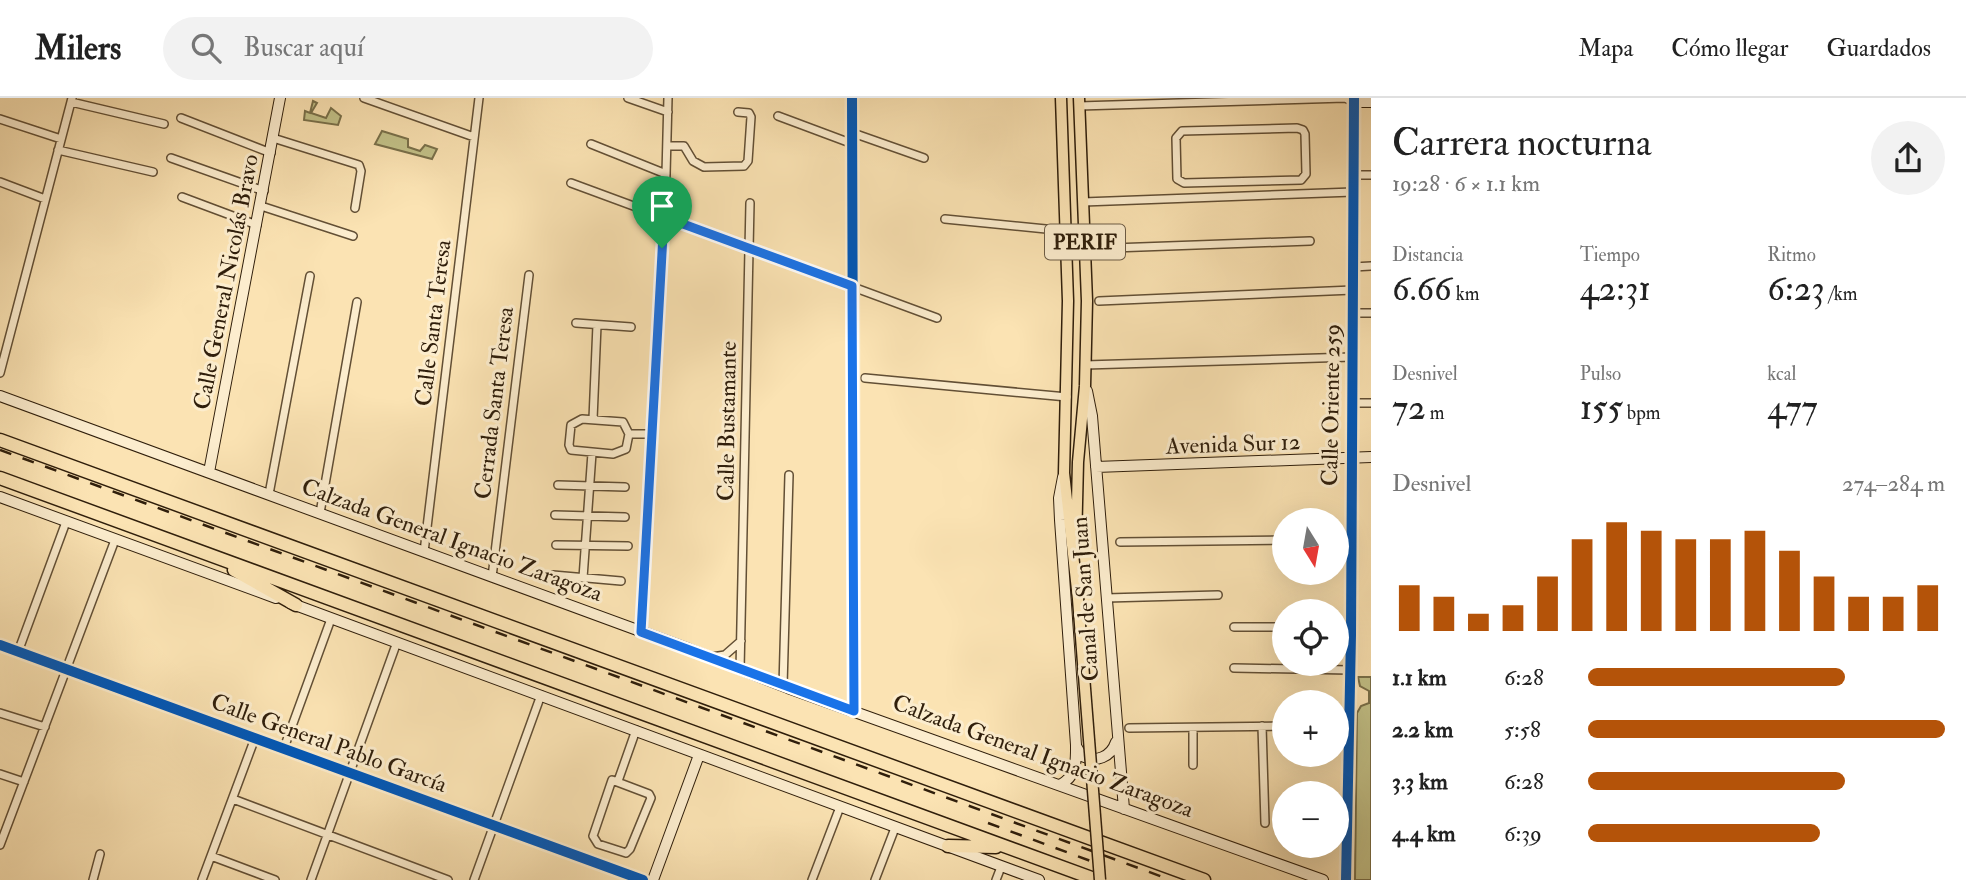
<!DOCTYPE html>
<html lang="es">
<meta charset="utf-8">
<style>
:root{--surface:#fff;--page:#f2f2f2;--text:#222;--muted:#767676;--line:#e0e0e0;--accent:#b45309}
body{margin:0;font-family:"IM FELL Double Pica",serif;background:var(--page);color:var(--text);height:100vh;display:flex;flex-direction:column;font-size:26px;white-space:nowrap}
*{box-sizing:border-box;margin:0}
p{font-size:23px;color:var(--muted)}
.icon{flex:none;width:38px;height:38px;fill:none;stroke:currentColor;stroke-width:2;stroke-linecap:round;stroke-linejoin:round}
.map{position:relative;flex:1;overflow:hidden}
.panel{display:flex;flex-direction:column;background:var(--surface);width:595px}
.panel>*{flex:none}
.needle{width:46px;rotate:169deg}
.controls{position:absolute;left:1272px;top:410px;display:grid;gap:14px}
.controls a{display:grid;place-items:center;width:77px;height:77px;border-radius:50%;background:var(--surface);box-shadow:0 7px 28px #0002;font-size:35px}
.pin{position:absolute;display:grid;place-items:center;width:60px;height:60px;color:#fff;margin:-72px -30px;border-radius:50% 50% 50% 0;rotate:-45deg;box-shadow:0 0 7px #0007}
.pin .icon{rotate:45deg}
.round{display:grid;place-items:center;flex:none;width:74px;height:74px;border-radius:37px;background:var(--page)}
.overview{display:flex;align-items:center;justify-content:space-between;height:119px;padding:0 21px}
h1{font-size:38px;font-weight:600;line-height:52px}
.figures{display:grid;grid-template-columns:repeat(3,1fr);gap:10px;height:119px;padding:7px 21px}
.figures div{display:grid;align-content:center}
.figures b{font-size:35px;font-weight:600}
.figures small{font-size:19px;font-weight:400}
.figures p{font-size:19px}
.chart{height:196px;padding:14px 21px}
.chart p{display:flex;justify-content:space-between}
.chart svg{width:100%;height:126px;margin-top:7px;stroke:var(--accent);stroke-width:6}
ul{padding:0 21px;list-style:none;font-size:23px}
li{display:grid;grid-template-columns:112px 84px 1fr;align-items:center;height:52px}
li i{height:18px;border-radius:9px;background:var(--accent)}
header{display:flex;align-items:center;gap:42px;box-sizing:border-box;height:98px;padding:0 35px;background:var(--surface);border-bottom:2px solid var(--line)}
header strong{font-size:33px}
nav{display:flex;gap:38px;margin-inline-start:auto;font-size:24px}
.search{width:490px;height:63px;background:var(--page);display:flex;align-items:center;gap:18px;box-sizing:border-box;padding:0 24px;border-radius:38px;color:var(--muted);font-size:26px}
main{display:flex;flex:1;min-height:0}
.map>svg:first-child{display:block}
.green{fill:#c3c289;stroke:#79704a;stroke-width:2}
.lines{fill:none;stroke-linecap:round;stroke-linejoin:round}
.street-casing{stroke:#624f35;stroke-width:10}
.secondary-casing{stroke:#2f1e0b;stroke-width:12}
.primary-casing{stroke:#2f1e0b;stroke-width:13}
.highway-casing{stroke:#2f1e0b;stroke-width:15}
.street{stroke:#fcedce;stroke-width:7}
.secondary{stroke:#fcedce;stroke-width:10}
.primary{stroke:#fbe3b3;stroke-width:10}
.highway{stroke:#fbe3b3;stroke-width:12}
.rail{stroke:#2f1e0b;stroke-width:2.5;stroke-dasharray:12 12;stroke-linecap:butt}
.primary-bridge-casing{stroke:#2f1e0b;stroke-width:13;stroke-linecap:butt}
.primary-bridge{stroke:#fbe3b3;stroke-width:10}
.cycleway-casing{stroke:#fcedce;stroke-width:15}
.cycleway{stroke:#0057b8;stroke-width:10}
.route-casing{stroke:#fff;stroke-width:14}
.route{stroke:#1a73e8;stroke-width:9}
.labels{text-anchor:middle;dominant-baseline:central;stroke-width:6;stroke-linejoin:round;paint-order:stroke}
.shield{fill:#fcedce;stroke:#6c5c46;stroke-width:2}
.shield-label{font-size:21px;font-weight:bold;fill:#2f1e0b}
.street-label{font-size:23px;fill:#2f1e0b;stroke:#fcedce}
</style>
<header>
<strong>Milers</strong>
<div class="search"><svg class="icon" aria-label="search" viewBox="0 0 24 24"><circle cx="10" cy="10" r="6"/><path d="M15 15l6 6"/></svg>Buscar aquí</div>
<nav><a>Mapa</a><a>Cómo llegar</a><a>Guardados</a></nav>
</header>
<main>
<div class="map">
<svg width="1371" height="782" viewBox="0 0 1371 782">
<rect width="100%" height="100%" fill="#fbe3b3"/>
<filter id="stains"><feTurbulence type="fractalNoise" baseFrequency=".00286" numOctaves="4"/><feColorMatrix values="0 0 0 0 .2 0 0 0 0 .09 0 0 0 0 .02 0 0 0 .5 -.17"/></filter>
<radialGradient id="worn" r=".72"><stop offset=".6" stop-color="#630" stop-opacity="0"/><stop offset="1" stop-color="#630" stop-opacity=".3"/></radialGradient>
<!-- green -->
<path class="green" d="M313 3 317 5 311 15 326 20 331 10 341 18 338 27 304 22 305 13 310 15Z
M382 33 408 41V49L420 53 425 47 437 51 432 61 375 46Z
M1358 579H1371V782H1355L1357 615 1361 608 1369 605V593L1360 588Z"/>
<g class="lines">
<defs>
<path id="street" d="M364 0 474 39
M628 0 668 14
M852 0 854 613
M71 4 164 26
M1079 8 1345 0 1354 4
M778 18 853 46
M181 20 271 55
M0 21 61 41
M1297 30 1303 32 1305 36 1306 76 1301 82 1184 85 1177 81 1176 40 1182 33Z
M853 35 924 60
M273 40 359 67 361 73 355 110
M591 46 666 76
M667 48H684L693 63 704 69 744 68 748 63 751 19 749 15 738 14
M58 52 153 74
M171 60 264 93
M1354 77H1371
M0 84 45 101
M571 85 937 220
M182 99 257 127
M1083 104 1353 94
M261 108 353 138
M945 121 1066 133
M1085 151 1310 143
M1353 169 1371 168
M1099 203 1353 192
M1353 215H1371
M576 225 631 229
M1085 267 1352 259
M0 275 72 0
M865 280 1067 299
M1353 305H1371
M582 321 623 324 629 336 626 351 613 356 571 352 569 347 571 327Z
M593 321 597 227
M629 336H653
M558 387 625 389
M269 396 310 178
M320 415 357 204
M555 417 625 419
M1337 441H1351
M1120 444 1284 442
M556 447 628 448
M424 454 479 0
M553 477 621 483
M492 479 529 177
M583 480 592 355
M1106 500 1218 497
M1234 529H1284
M1337 530 1350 529
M641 534 666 76 668 0
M0 547 643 782
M18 554 66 424
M712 559 725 557 741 543
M1234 570 1350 572
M740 572 750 105
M783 588 789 377
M0 615 45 629
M1262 628 1265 725
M1337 628H1349
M1129 630 1284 628
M1193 630V667
M284 650 331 521
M0 676 24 684
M612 682 649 696 651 700 630 751 626 755 598 746 593 738Z
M618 683 636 632
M233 701 448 782
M0 747 115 442
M211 758 275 782
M93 782 100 756
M202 782 255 640
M311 782 397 544
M474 782 541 597
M812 782 840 709
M875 782 895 730
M996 782 1001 769"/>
<path id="secondary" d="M1354 4H1371
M1087 293 1092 318 1124 711
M0 298 689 551 788 590 1323 782
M1096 369 1371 359
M209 374 280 0
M0 399 276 500
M290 505 1039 782
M1076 648 1082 658C1096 665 1111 659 1116 644
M1060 687C1077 678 1076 664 1076 647L1060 422 1059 400 1063 379
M653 782 699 657
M1346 782 1351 537 1354 0"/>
<path id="primary" d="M1061 0 1068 203 1064 375 1078 501
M1076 446 1078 364 1085 288 1087 203 1079 0"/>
<path id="highway" d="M0 342 1204 782
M0 380 1097 782
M234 472 296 507
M948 748 996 749"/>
</defs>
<!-- street casing -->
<use href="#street" class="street-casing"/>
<!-- secondary casing -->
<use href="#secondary" class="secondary-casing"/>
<!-- primary casing -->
<use href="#primary" class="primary-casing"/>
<!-- highway casing -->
<use href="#highway" class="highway-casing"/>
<!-- street -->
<use href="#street" class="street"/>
<!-- secondary -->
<use href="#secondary" class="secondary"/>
<!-- primary -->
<use href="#primary" class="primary"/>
<!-- highway -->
<use href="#highway" class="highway"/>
<!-- rail -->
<path class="rail" d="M0 352 1171 782
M988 725 1096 765"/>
<defs>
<path id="primary-bridge" d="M1078 501 1100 782"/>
</defs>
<!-- primary-bridge casing -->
<use href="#primary-bridge" class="primary-bridge-casing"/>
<!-- primary-bridge -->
<use href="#primary-bridge" class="primary-bridge"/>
<defs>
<path id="cycleway" d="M852 0 854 613
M0 547 643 782
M1346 782 1351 537 1354 0"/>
</defs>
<!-- cycleway casing -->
<use href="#cycleway" class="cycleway-casing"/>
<!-- cycleway -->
<use href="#cycleway" class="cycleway"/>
</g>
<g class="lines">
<defs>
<path id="route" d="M664 119 852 188 854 613 641 534Z"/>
</defs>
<!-- route casing -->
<use href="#route" class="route-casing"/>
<!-- route -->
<use href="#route" class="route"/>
</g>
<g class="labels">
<!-- shield labels -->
<rect class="shield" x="1045" y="126.5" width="80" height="35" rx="5"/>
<g class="shield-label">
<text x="1085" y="144">PERIF</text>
</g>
<!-- street labels -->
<g class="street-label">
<text transform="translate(226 184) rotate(-79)">Calle General Nicolás Bravo</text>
<text transform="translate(433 225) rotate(-83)">Calle Santa Teresa</text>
<text transform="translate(494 305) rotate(-83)">Cerrada Santa Teresa</text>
<text transform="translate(1331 307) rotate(-89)">Calle Oriente 259</text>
<text transform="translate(727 323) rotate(-89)">Calle Bustamante</text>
<text transform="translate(1233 346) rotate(-2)">Avenida Sur 12</text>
<text transform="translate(452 442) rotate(20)">Calzada General Ignacio Zaragoza</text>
<text transform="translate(1085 501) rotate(-94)">Canal de San Juan</text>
<text transform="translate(329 645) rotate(20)">Calle General Pablo García</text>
<text transform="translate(1043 658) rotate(20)">Calzada General Ignacio Zaragoza</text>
</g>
</g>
<rect width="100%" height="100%" filter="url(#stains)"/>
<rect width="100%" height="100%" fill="url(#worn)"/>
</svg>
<div class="controls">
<a><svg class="needle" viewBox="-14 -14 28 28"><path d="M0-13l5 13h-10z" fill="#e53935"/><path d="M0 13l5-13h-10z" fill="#767676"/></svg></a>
<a><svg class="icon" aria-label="locate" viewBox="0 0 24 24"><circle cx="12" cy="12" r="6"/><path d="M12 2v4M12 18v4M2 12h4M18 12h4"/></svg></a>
<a>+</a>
<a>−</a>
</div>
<div class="pin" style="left:662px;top:150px;background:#1e9e55"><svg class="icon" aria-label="arrive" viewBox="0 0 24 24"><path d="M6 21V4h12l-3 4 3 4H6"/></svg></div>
</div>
<section class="panel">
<div class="overview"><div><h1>Carrera nocturna</h1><p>19:28 · 6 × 1.1 km</p></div><a class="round"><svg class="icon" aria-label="share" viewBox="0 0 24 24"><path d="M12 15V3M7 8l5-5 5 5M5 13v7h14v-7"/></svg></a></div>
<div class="figures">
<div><p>Distancia</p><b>6.66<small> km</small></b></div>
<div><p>Tiempo</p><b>42:31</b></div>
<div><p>Ritmo</p><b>6:23<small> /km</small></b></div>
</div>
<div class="figures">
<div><p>Desnivel</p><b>72<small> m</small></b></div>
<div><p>Pulso</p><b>155<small> bpm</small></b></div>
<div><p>kcal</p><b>477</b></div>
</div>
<div class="chart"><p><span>Desnivel</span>274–284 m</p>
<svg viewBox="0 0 160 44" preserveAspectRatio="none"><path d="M5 44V28M15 44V32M25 44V38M35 44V35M45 44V25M55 44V12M65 44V6M75 44V9M85 44V12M95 44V12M105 44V9M115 44V16M125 44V25M135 44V32M145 44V32M155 44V28"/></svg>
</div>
<ul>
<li><b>1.1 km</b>6:28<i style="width:72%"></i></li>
<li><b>2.2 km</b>5:58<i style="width:100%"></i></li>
<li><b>3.3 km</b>6:28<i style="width:72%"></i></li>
<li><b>4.4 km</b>6:39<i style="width:65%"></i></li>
</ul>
</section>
</main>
